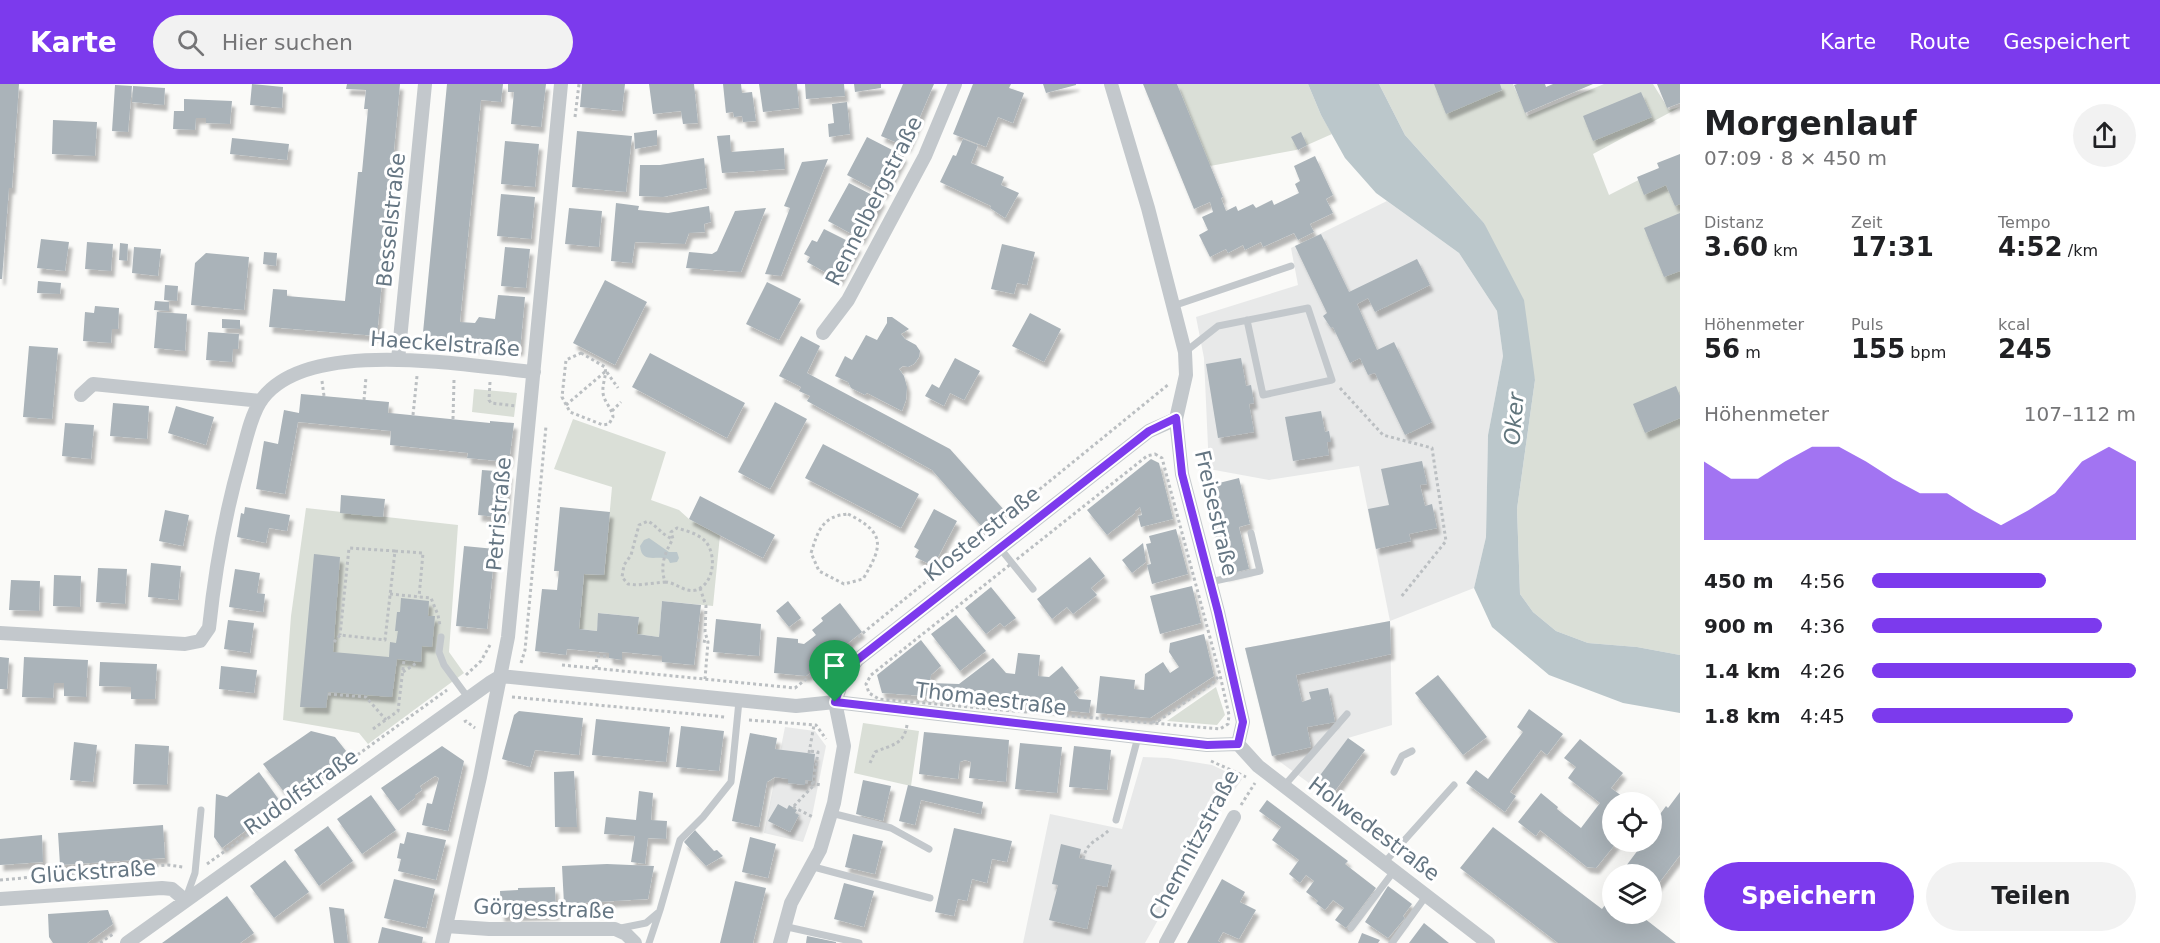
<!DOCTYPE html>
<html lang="de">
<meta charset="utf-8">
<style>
:root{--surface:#fff;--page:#f2f2f2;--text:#202124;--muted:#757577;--accent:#7c3aed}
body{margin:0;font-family:"DejaVu Sans",sans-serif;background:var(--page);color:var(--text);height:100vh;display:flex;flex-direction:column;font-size:22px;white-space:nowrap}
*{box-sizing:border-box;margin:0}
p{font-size:20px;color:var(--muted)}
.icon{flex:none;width:33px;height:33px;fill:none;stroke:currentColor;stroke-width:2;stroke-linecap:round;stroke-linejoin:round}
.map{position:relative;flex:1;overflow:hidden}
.side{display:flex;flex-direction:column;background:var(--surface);width:480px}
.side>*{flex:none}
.buttons{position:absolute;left:1602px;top:708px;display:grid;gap:12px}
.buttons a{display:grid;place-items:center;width:60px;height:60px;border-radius:50%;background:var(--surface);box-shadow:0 6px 24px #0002;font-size:30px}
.pin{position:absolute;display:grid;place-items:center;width:51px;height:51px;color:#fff;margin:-62px -26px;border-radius:50% 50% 50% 0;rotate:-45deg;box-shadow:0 0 6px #0007}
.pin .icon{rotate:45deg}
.round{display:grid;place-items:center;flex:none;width:63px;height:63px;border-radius:32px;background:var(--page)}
.headline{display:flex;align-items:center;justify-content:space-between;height:102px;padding:0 24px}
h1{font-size:33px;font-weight:700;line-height:45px}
.stats{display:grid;grid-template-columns:repeat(3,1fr);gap:9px;height:102px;padding:6px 24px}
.stats div{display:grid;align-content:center}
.stats b{font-size:26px;font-weight:700}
.stats small{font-size:16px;font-weight:400}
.stats p{font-size:16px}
.chart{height:168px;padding:12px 24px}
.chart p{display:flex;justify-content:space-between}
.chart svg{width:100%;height:108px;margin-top:6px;fill:var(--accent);opacity:.7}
.action{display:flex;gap:12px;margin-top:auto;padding:12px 24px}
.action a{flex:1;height:69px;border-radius:36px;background:var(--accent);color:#fff;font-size:24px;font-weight:700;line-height:69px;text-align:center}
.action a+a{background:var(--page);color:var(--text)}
ul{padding:0 24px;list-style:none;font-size:20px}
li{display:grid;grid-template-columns:96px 72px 1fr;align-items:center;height:45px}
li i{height:15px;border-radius:8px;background:var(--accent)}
header{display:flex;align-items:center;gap:36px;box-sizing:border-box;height:84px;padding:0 30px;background:var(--accent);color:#fff}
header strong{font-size:28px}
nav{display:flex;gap:33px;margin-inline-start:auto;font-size:21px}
.search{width:420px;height:54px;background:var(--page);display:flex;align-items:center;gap:15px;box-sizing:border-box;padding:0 21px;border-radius:33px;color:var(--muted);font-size:22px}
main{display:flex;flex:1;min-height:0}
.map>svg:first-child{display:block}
.built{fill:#e8e9e9}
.green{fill:#dadfd7}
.water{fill:#bbc7cb}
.building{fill:#aab3b9;filter:url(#shadow)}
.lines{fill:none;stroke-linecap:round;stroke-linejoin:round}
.path{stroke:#bbbfc2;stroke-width:3;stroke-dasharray:3 3;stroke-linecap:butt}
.lane{stroke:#c3c8cc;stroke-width:7}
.street{stroke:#c3c8cc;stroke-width:14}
.route-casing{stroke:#fff;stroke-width:12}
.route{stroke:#7c3aed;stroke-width:8}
.labels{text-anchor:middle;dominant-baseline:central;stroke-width:6;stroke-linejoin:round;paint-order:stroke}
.street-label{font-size:21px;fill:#657683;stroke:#fff}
.water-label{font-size:22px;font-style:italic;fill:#60757c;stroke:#fff}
</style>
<header>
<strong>Karte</strong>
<div class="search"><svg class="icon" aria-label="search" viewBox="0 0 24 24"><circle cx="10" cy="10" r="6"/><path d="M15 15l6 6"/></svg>Hier suchen</div>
<nav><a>Karte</a><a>Route</a><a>Gespeichert</a></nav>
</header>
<main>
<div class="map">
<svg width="1680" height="859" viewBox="0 0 1680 859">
<defs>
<filter id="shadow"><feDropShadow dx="3.5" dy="6" stdDeviation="1.5" flood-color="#0004"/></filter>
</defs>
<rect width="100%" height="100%" fill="#fafaf8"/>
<!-- built -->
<path class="built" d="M1387 117 1459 169 1497 227 1503 272 1488 351 1486 453 1474 504 1390 537 1392 641 1348 654 1313 702 1272 672 1245 564 1390 537 1359 382 1269 396 1209 385 1204 274 1196 233 1298 201 1291 164Z
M785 643 815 647 826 662 812 732 803 758 764 749Z
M1143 673 1168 674 1212 681 1242 695 1216 733 1145 859H1023L1050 730 1122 745Z"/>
<!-- green -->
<path class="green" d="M1177 0H1308L1321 31 1332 50 1296 66 1210 82Z
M1379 0H1513L1527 32 1604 0H1653L1669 26 1680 23 1593 70 1609 111 1680 75V571L1637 563 1588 559 1556 547 1533 528 1520 510 1517 425 1535 296 1484 139 1405 51Z
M474 305 517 309 514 333 472 328Z
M573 335 666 368 651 416 679 426 689 435 720 451 713 522 662 517 659 553 637 550 639 533 599 529 597 547 579 545 584 490 604 491 612 403 554 385Z
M306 424 458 441 449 568 464 589 368 660 359 649 283 636 291 532Z
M1216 603 1225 631 1217 641 1167 637Z
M863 639 919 647 911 702 854 689Z"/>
<!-- water -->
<path class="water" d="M1308 0H1379L1405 51 1484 139 1524 216 1535 296 1517 425 1520 510 1533 528 1556 547 1588 559 1637 563 1680 571V629L1623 619 1549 591 1492 543 1474 504 1486 453 1488 351 1503 272 1497 227 1459 169 1376 109 1345 74 1321 31Z
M649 454 669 468H677L679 474 677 478 670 479 668 475C655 471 642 480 640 462L644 456Z"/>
<!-- building -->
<path class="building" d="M0 0H19L12 104H9L2 195H0Z
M252 0 283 3 282 24 250 21Z
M347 0H400L377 252 269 243 273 205 287 206V212L345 217 358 88H362L368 25H364L366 6 346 5Z
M447 0H503L501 18 481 16 460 238 475 239 479 233 495 235 498 211 525 213 520 266 422 259Z
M508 0H546L541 43 511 40 514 8H508Z
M582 0H625L622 27 580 23Z
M649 0H694L698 39 683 40 681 27 653 30Z
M723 0H741L742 9 752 8 756 37 743 38 742 32 734 33 733 28 726 29Z
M759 0H797L799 24 763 28Z
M805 0H844L845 12 806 15Z
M854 0H881V4L855 8Z
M903 0H934L907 63 881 52Z
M973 0H1011L1009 4 1024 9 1013 39 998 33 986 63 953 50Z
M1043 0H1076V1L1046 9Z
M1143 0H1177L1223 113 1221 114 1226 127 1236 122 1238 127 1253 120 1256 124 1272 116 1274 121 1299 109 1295 100 1300 97 1294 82 1315 72 1333 111 1326 115 1333 129 1310 140 1314 148 1298 156 1294 149 1263 163 1261 158 1245 166 1243 161 1228 169 1226 165 1210 173 1199 151 1208 146 1202 133 1213 128 1210 118 1194 125Z
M1434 0H1500L1502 6 1446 30Z
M1517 0H1545L1546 3 1553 0H1593L1525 29 1514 1Z
M1657 0H1680V19L1667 24Z
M115 1 132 2 128 48 112 47Z
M133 2 165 4 164 21 132 18Z
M1641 8 1652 33 1593 57 1583 32Z
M184 15 232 17 230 40 206 39V34H196L195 46 173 45 174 27H184Z
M847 18 850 50 829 53 828 40 834 39 832 20Z
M53 36 97 38 95 72 52 70Z
M657 46V61L635 65 634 49Z
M577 47 632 52 626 108 572 103Z
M1301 48 1307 61 1298 66 1291 53Z
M730 51 731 68 784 64 785 85 722 89 717 52Z
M867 53 904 72 883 110 847 91Z
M232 54 289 60 287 76 230 70Z
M963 55 978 61 971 79 1004 93 1001 101 1019 109 1005 134 990 124 991 122 940 98 953 71 956 72Z
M505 57 539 60 535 103 501 100Z
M1680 70V120L1675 122 1666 101 1644 111 1637 93 1659 84 1657 79Z
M704 74 707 104 663 113 639 112 640 81H660Z
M828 75 781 192 765 190 790 124 784 122 802 78Z
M849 99 882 116 861 155 828 137Z
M501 110 535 113 531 155 497 152Z
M616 119 639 122 638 126 668 129 709 122 711 138 704 140 705 148 689 149 685 160 635 158 632 179 611 177Z
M569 124 602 127 599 163 565 160Z
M766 124 741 188 686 184 689 168 712 170 717 167 735 127Z
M1680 129V187L1664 193 1644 144Z
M824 145 858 162 839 196 807 178 810 173 804 170 812 156 817 158Z
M1321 150 1349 208 1417 175 1430 201 1375 228 1368 214 1357 220 1377 266 1394 258 1432 338 1405 351 1375 289 1368 291 1360 274 1350 279 1333 243 1331 244 1323 232 1327 229 1295 162Z
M41 155 69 158 65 187 37 184Z
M87 158 113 160 111 187 85 185Z
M120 159 128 160 127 177 119 176Z
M1002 160 1035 168 1027 201 1017 199 1014 210 991 205Z
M134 163 161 165 158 192 132 189Z
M505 163 530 165 526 204 501 202Z
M264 168 277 169 276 182 263 180Z
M206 169 249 173 244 226 191 221 195 179Z
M605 196 647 218 615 281 573 259Z
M38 197 61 199 60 210 37 209Z
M767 198 801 215 779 256 746 240Z
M165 201 178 202 177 217 164 216Z
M155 217 169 218V227L154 226Z
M95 222 119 224 118 245H112L111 259 83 257 85 228 94 229Z
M157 228 187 230 185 267 154 264Z
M1030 229 1061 245 1044 278 1012 262Z
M887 233H892L909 245 901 250 905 255 916 261 920 267 919 273 914 280 908 283 903 282 899 285 904 292 907 303 906 316 902 327 867 309 865 311 851 304 848 298 835 292 845 272 852 276 866 251 877 256 887 239Z
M222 235 240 236V245L222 244Z
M208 248 239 250 238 265H233L232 278 206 276Z
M801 252 820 262 807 289 950 365 1005 427 984 445 932 386 807 317 810 312 799 307 801 303 779 292Z
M29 262 58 264 52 335 23 333Z
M650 269 745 319 727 354 632 303Z
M955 274 980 287 964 316 950 309 944 322 925 312 932 300 939 304Z
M1241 274 1246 302 1251 301 1254 319 1249 320 1254 348 1218 354 1206 280Z
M1676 302 1680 312V334L1645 349 1633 320Z
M301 310 389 318 388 329H390L490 339V337L514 339 509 378 467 374 468 369 390 361 391 347 298 338 285 410 256 405 264 357 278 360 284 326 299 329Z
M775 318 807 335 770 405 738 388Z
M113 319 149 322 147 355 110 352Z
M176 322 214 333 206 361 168 349Z
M1321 327 1325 348 1329 347 1331 358H1327L1329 371 1293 377 1285 333Z
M65 339 94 341 91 375 62 372Z
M823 360 919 410 901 444 805 394Z
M1151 375 1159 379 1173 435 1141 443 1138 432 1142 431 1140 423 1135 427V429L1107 451 1087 426Z
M1422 377 1427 400 1420 401 1425 422 1432 420 1437 444 1409 450 1411 457 1376 465 1368 425 1389 421 1381 385Z
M482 386 509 388 505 434 478 431Z
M1239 394 1250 440 1239 443 1249 485 1225 491 1203 403Z
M341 411 385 415 383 433 340 429Z
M700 412 775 451 763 474 689 435Z
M245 423 290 431 287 447 269 444 266 459 237 453 241 429 244 430Z
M560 423 610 428 604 491 584 490 579 545 597 547 598 529 639 533 637 550 659 553 662 517 701 521 694 581 662 578V572L622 568V576L609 574V569L567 565 566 571 535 567 542 505 557 506 559 487H554Z
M934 425 957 437 937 475 933 473 929 480 915 473 919 466 914 463Z
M165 426 189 431 183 462 159 457Z
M1176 445 1188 490 1152 500 1147 481 1151 480 1146 460 1151 459 1149 452Z
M1143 459 1146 478 1132 489 1122 476Z
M464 462 495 465 487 545 456 542Z
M314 470 340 473 333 568 389 573 390 558 396 559 398 547H395L397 528H400L401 514 429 517 428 532H435L432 563 422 562 421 578 397 575 392 613 328 608 326 624 300 623Z
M1090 473 1105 492 1091 504 1097 511 1073 530 1067 523 1052 535 1037 515Z
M151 479 181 482 178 516 148 513Z
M98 484 127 485 125 520 96 518Z
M235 485 260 489 257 509 265 510 263 528 229 523Z
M54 491 81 492 80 523 53 522Z
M11 496 40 497 39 527 9 526Z
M1192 502 1201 539 1160 550 1150 512Z
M991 503 1016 534 1004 543 1000 539 986 550 965 524Z
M788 517 801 534 789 543 776 527Z
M840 519 862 548 806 592 774 589 777 553 798 555V559L804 560 816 551 812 546 823 537 821 534Z
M956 531 986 567 960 587 931 550Z
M716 535 761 540 759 572 713 568Z
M228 536 254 539 250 569 224 565Z
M1390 537 1391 570 1296 591 1302 618 1311 615 1309 608 1328 604 1335 638 1307 643 1311 663 1272 672 1245 564Z
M1204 550 1214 592 1150 634 1096 629 1100 592 1135 596 1134 605 1144 606 1145 590 1163 578 1170 589 1179 583 1169 568 1170 559Z
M921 556 941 582 931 591 930 599 959 600 993 574 1006 589 1015 590 1018 569 1040 571 1038 592 1049 593 1062 582 1079 604 1074 608 1079 615 1091 616 1089 629 954 614 882 609 877 591Z
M0 573 9 574 7 605H0Z
M24 573 88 576 86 613 64 612V599H54L53 614 22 613Z
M100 578 157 580 155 615H131V603L99 602Z
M221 582 257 586 254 609 219 605Z
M1438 591 1487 653 1463 671 1415 609Z
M1529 625 1563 650 1547 671 1541 666 1510 708 1516 712 1505 728 1466 699 1476 686 1488 695 1523 648 1517 643Z
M519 627 583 634 579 671 535 666 530 683 502 675 514 631Z
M596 635 670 643 666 678 592 671Z
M681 642 724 647 719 687 676 683Z
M311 647 335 653 350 672 290 716 263 680Z
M924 648 1009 656 1006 698 969 694 971 678 965 676 960 678 958 695 919 690Z
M750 649 777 654 775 665 815 670 812 697 805 696V701L788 699V695L775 693 767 698 759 743 732 737Z
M1348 654 1365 666 1335 707 1318 694Z
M1580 655 1623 689 1611 704 1630 718H1612V758H1617L1596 784 1587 783 1540 746 1536 752 1518 738 1541 709 1558 723 1557 725 1581 744 1600 719 1568 694 1576 683 1564 674Z
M74 658 97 661 93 698 70 696Z
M1020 659 1062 663 1057 709 1015 705Z
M135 660 169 662 167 701 133 700Z
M442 662 464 677 448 747 422 741 427 719 432 720 439 694 435 692 420 702 422 706 415 711V714L398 727 381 704Z
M1074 662 1111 666 1107 706 1069 703Z
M574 687 577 743H555L554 688Z
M259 688 282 720 222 764 214 753 216 710 227 713Z
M863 696 891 702 883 737 856 730Z
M908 701 983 718 981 730 921 716 915 741 899 737Z
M639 707 653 709 651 736 667 737 666 755 648 754 645 780 631 778 635 752 604 750 606 733 636 736Z
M1680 708V771L1652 808V790H1620L1644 758H1652V741L1666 722 1668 724Z
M371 711 396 746 362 770 337 735Z
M1267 716 1348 777 1345 780 1376 804 1346 844 1335 836 1344 824 1333 816 1325 826 1316 819 1318 817 1306 808 1314 797 1306 791 1300 799 1289 790 1299 776 1272 756 1281 743 1259 727Z
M778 720 787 725 789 721 797 726 795 729 799 731 790 748 768 737Z
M163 741 165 774 60 781 58 749Z
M328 742 353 777 319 802 294 766Z
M1493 743 1602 825 1611 813 1605 809 1612 798V830H1642L1640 831 1676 859H1558L1460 784Z
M954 744 1012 757 1007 778 992 775 987 799 972 795 967 817 958 815 954 832 935 828Z
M695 746 714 767 717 766 723 772 706 782 684 758Z
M407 748 446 756 436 796 398 787 401 775 397 774 400 759 404 760Z
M853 750 883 757 875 790 845 783Z
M42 751 43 778 0 781V755Z
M750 753 776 760 768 794 742 788Z
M1061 760 1081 765 1079 774 1112 781 1107 803 1097 801 1087 845 1049 836 1058 801 1052 800Z
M285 776 309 808 274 834 250 802Z
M607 780 654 782 648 815 564 820 562 782Z
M394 795 435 805 426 844 384 834Z
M1222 795 1245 808 1240 818 1256 826 1239 855 1223 848 1218 857 1222 859H1187Z
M735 797 766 804 753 859H720Z
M844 799 874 807 864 843 834 835Z
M1388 802 1412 820 1403 832 1405 834 1388 854 1365 838Z
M555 803 556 830 501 832 500 807 518 806V804Z
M227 812 254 849 240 859H162Z
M329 823 344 825 348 859H334Z
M108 826 113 840 87 859H53L49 853 48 830Z
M1424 839 1449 859H1409Z
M382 843 423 853 422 859H378Z
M1362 849 1380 856 1378 859H1358Z
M807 852 836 858V859H806Z"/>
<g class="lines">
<!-- path -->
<path class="path" d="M575 33 579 0
M581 269 605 283C607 292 602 299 603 309 604 318 612 324 613 333L609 340 603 341 570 328 562 313 566 276Z
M322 297 324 312
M490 298 489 316 491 319 516 322
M1340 304 1383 351 1432 364 1446 457 1401 513
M364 316 366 293
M566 321 606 287 618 304
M612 327 621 318
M413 331 417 292
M453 335 454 296
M1155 370 1162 374 1220 591 1229 631 1228 640 1220 645 879 615 869 609 866 600 871 591 1147 372Z
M848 430C886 449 883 462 863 495L844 500 819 487 811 469C818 447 822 432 848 430Z
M395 467 423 469 419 513
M665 498C676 498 684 509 696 506 714 500 717 472 706 458 699 450 687 447 677 444L671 448 673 455C662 451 658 443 648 437L639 441 631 471 624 481 622 493 628 500 637 501 665 498C660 482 664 470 673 455
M700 504 706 522 705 548 708 558 705 595
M390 510 431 514 438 531 440 542
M858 553 1169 300
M697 556 708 558
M334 558 340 551 385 556 395 467 349 464 340 551
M521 579 525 566 546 342
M562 581 795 604 846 563
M596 584 597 572H609
M403 588 418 578
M466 591 481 577 490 561
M328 610 366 613 386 636
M512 613 725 633
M749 636 816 641 826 655
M464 638 466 637 475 644
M1152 638 1158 637 1213 599 1218 593
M373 645 398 627 404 576
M809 669 814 641
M1211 677 1246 693
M870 679 875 668C891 661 904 661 907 641
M805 698 821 701
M1241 721 1255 699
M794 722 813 702 818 668 809 667
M793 723 813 733
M1083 775C1088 755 1098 758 1110 745
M207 780 447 606
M0 796 168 781 183 783
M100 859 113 850"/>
<!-- lane -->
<path class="lane" d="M1173 222 1291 182
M1185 268 1218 242 1308 224 1332 296 1263 311 1247 236
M999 463 1033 505
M1210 498 1260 487 1251 449
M441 553 439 568 444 581 469 615
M1394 688 1402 672 1412 667
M1284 702 1347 630
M831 729 891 744 929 765
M1116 736 1138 653
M1384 779 1454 701
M810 782 930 814
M186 814 195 789 201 726
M783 842 859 859
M621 844 646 839 659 828
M1351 844 1394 787
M649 859 660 826 680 756 703 733 731 698 739 617
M1392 859 1426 812"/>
<!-- street -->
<path class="street" d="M1111 0 1148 124 1185 268 1186 291 1176 335 1182 390 1218 528 1243 638 1238 660
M823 249 848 216 925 72 955 0
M398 276 425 0
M81 311 93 300 261 317
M0 549 185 560 200 557 209 544C215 486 225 430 241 374 246 356 250 334 260 318 303 251 467 282 534 288
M835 618 843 595 857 576 1149 347 1176 335
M1238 660 1258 682 1488 859
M0 815 162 804 172 805 185 816
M446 842 489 845H615L626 850 635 859
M127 859 491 598 501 592 796 622 835 618 1207 661 1238 660
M442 859 480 693 508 553 561 0
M780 859 791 819 820 766 834 719 844 662 835 618
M1166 859 1234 733"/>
</g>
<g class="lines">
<defs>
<path id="route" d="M1176 334 1182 390 1218 528 1243 638 1238 660 1207 661 835 618 843 595 857 576 1149 347Z"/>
</defs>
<!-- route casing -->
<use href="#route" class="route-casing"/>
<!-- route -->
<use href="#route" class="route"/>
</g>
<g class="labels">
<!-- street labels -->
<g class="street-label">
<text transform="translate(874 117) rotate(-63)">Rennelbergstraße</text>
<text transform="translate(391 136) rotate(-84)">Besselstraße</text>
<text transform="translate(445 260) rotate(4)">Haeckelstraße</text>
<text transform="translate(1216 429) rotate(77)">Freisestraße</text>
<text transform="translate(499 430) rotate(-85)">Petristraße</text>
<text transform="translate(982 450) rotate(-38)">Klosterstraße</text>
<text transform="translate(991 615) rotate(7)">Thomaestraße</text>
<text transform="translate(301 708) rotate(-35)">Rudolfstraße</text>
<text transform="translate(1374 745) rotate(37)">Holwedestraße</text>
<text transform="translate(1194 761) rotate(-62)">Chemnitzstraße</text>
<text transform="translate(93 788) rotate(-4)">Glückstraße</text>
<text transform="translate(544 825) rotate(2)">Görgesstraße</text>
</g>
<!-- water labels -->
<g class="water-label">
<text transform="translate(1514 335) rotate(-85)">Oker</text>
</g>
</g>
</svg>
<div class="buttons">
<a><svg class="icon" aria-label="locate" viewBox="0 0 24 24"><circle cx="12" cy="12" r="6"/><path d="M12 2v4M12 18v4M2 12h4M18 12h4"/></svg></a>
<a><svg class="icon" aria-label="layers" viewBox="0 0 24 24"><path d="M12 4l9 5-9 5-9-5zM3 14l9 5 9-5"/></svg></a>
</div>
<div class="pin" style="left:835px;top:618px;background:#1e9e55"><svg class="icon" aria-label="arrive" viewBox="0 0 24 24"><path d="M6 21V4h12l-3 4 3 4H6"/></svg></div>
</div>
<section class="side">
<div class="headline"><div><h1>Morgenlauf</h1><p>07:09 · 8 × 450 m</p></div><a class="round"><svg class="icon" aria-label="share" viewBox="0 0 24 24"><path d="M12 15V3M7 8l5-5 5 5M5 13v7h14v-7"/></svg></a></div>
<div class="stats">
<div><p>Distanz</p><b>3.60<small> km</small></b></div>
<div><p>Zeit</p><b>17:31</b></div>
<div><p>Tempo</p><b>4:52<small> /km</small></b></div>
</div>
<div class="stats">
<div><p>Höhenmeter</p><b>56<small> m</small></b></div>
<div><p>Puls</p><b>155<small> bpm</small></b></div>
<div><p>kcal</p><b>245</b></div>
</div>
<div class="chart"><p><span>Höhenmeter</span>107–112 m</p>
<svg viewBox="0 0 160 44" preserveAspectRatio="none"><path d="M0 44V12L10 19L20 19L30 12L40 6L50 6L60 12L70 19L80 25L90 25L100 32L110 38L120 32L130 25L140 12L150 6L160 12V44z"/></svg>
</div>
<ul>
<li><b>450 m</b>4:56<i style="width:66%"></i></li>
<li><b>900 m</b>4:36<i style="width:87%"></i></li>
<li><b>1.4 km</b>4:26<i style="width:100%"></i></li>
<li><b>1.8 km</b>4:45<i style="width:76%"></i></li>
</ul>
<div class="action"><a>Speichern</a><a>Teilen</a></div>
</section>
</main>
